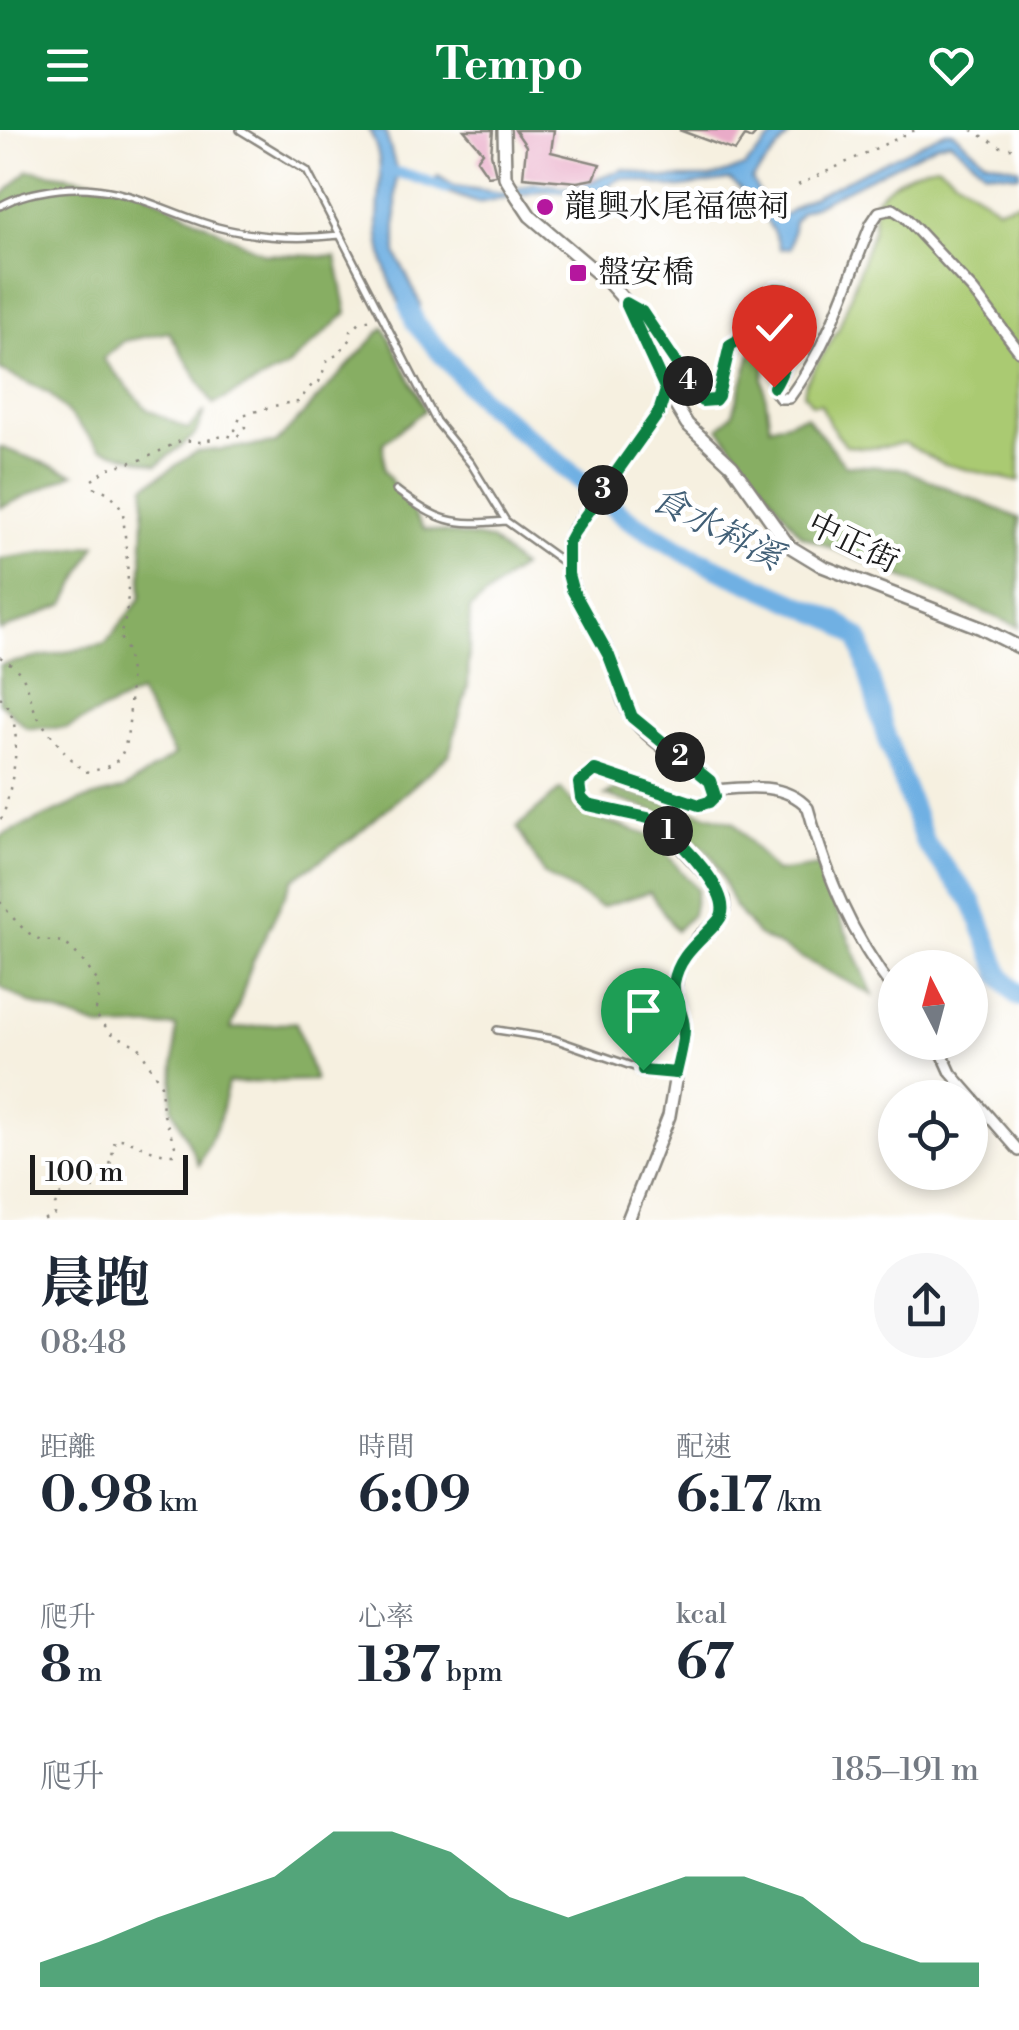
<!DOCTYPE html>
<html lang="zh-TW">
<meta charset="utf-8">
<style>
:root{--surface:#fff;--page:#f6f6f7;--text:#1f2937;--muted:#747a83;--accent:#0b8043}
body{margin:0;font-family:"Libre Bodoni","Noto Serif TC",serif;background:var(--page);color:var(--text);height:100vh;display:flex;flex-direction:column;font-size:38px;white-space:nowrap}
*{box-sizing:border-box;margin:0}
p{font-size:32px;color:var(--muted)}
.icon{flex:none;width:55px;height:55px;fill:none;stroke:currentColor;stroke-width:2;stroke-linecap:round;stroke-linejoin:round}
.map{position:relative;height:1090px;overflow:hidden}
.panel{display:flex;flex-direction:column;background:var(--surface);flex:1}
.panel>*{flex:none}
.needle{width:65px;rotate:354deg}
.fabs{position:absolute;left:878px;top:820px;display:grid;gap:20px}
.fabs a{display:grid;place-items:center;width:110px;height:110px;border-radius:50%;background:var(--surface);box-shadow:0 5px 15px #0003;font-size:50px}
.scale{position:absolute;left:30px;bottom:25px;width:158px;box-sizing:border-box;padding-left:10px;border:5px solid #1c1c1c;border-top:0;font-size:28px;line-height:35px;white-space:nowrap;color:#1c1c1c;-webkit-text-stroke:8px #fff;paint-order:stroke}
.pin{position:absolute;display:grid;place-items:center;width:85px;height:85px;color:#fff;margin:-102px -42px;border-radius:50% 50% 50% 0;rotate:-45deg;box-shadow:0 0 10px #0007}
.pin .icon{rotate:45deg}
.km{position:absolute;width:50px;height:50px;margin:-25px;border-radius:50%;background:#222;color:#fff;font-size:28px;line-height:50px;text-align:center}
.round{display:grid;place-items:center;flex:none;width:105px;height:105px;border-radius:52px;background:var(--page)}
.overview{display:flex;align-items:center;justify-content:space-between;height:170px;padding:0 40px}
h1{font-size:55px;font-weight:700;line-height:75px}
.figures{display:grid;grid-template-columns:repeat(3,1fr);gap:15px;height:170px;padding:10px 40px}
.figures div{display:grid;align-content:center}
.figures b{font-size:50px;font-weight:700}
.figures small{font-size:28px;font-weight:400}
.figures p{font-size:28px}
.chart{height:280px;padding:20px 40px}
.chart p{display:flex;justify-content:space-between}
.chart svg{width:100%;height:180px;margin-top:10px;fill:var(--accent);opacity:.7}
header{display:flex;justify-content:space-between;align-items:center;height:130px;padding:0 40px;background:var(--accent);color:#fff;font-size:45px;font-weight:700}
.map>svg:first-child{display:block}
.green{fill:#aaca72;stroke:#637347;stroke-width:2.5}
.forest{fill:#87ae64;stroke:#526540;stroke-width:2.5}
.water{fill:#6fb0e3;stroke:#466680;stroke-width:2.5}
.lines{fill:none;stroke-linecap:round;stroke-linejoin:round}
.canal{stroke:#6fb0e3;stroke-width:11}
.river{stroke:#6fb0e3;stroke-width:20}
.building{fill:#e9abc8}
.service-casing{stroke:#89867e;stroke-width:10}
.minor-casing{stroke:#89867e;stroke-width:14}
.tertiary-casing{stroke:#89867e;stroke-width:16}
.path{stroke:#89867e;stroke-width:2.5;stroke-dasharray:2.5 8;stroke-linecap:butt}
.service{stroke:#fff;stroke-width:5}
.minor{stroke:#fff;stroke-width:9}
.tertiary{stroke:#fff;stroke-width:11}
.route-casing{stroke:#fff;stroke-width:20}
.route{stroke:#0b8043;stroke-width:12}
.poi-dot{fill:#b5179e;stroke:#fff;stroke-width:4}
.labels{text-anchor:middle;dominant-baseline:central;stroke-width:9;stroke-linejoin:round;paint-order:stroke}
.poi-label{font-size:32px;fill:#1c1c1c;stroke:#fff;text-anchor:start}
.street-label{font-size:32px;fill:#1c1c1c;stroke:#fff}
.water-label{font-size:35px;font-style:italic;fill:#415f76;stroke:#fff}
</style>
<header><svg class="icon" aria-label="menu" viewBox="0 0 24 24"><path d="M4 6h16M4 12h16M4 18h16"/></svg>Tempo<svg class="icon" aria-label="heart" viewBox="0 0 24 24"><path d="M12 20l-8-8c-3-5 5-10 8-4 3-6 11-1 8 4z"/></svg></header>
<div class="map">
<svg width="1019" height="1090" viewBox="0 0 1019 1090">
<rect width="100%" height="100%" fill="#fff"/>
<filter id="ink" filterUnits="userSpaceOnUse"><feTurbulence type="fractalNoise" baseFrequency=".01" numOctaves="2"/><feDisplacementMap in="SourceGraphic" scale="20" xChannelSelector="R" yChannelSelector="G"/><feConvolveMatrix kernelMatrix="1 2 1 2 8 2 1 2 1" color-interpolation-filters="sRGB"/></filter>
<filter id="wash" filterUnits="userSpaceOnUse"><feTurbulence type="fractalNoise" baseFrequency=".0048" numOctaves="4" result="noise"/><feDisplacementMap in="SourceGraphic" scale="40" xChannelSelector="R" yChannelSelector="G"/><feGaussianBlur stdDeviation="2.25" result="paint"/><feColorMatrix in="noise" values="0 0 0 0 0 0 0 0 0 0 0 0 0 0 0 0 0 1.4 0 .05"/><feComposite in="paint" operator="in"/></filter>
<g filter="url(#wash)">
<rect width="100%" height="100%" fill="#f6f0e0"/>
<!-- green -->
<path class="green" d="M937 35 998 78 1019 72V352L944 334 904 313 875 318 846 316 829 293 821 274H812L804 263 806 252 838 200 848 173 873 99 876 68C894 51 911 39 937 35Z"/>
<!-- forest -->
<path class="forest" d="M28 40 133 56 264 124 336 127 347 183 286 238 213 274 169 202 124 211 103 229 147 279 188 299 205 281 195 305 157 335 100 318 49 263 0 240V68Z
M774 188 763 249 770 297 806 286 845 335 900 338 1019 388V497L801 405 719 298 733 283 752 220Z
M384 197 425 280 383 313 384 340 424 399 491 410 521 437 470 479 468 556 449 625 354 707 293 749 252 833 231 899 296 892 315 950 228 953 219 991 199 1035 172 977 176 896 102 898 30 873 0 857V706L80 671 124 659 174 625 139 563 67 598H27L0 573V535L105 514 141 468 145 356 196 322 276 313Z
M0 317 74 344 0 378Z
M96 415 65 474 0 501V429Z
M561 659 583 684 652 706 697 760 692 785 676 801 650 762 601 777 544 744 517 697Z
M615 660 734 692 775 742 818 736 873 865 758 805 735 777 713 727 668 685 605 665Z"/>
<!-- water -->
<path class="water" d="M369 0H385L396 38V123L420 173 419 198H413C394 166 379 131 378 93 378 58 387 34 369 0Z
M780 0H794L752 50 770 84 781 87 803 72 945 2H953L985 30 1019 38V45L985 41 950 11 938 14 800 83 794 92 790 118 780 119C774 95 750 66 730 50L676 58 622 48 594 63 542 61 477 73 430 56 438 46 454 56 503 63 535 53 574 58 624 39 664 48H710L744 37Z"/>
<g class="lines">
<!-- canal -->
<path class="canal" d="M385 41 409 45 446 58"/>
<!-- river -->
<path class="river" d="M409 176 415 193 482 270 626 388 692 427 836 491 859 508 884 600 925 713 972 771 1001 846 1019 867"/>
</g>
<g id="blocks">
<!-- building -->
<path class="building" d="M464 0H493L491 24 496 45 488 46 477 30 483 22Z
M515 0H554L551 22 600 34 594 49 577 52 523 47 526 16Z
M679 0H759L751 9 745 6 735 21Z"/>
</g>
</g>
<g filter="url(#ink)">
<use href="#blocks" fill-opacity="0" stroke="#89867e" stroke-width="2.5"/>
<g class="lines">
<defs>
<path id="service" d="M240 0 307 41 436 291 471 334 506 391 563 432
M0 76C19 65 37 62 59 59 122 52 160 81 217 97 259 108 297 110 340 105
M396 360C439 392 452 396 506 391
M497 900 554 909 643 940 673 943"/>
<path id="minor" d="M627 173 642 182 701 271 715 270 718 266 730 215 737 211 767 164 776 159 787 160 793 170 789 227 775 261 780 268H789C830 213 846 156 871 94L879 82 893 79 905 87 973 160 1019 221
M715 660C745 657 786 652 808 678 827 746 851 805 895 862
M937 912 951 943 1019 1021"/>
<path id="tertiary" d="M504 0 505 47 518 68 530 86 609 153 627 173 666 260 687 294 732 336 789 416 822 436 981 498 1019 517
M628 1090 669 986 684 898 674 862 677 845 684 827 700 806 719 790 724 779 723 769 713 752 660 694 648 687 588 675 581 668 579 653 595 640 699 675 709 672 715 666 710 651C688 633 648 610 632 587 621 571 618 548 611 529 594 487 550 450 573 401L659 282 666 260"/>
</defs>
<!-- service casing -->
<use href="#service" class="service-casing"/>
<!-- minor casing -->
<use href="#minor" class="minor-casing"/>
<!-- tertiary casing -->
<use href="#tertiary" class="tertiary-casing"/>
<!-- path -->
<path class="path" d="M972 0 1001 17 1019 19
M798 55 915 0
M0 527C37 548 23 567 42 593 54 610 69 628 85 642 97 640 112 638 120 627 132 611 132 547 128 526 127 518 122 512 119 505 135 481 125 413 123 382 116 368 109 361 93 357L92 350 109 338 144 329 182 310 201 312 226 305 236 308 245 297 235 300 241 285C262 281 277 273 298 272L312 255 319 252 328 229 337 225 351 209V200L360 192 375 188
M0 567C28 593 12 653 3 687L0 689
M0 772C11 785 25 805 42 810 51 812 57 809 65 814 78 822 87 838 97 850L99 865 95 884 111 903 139 917 161 955 163 982 176 1019 173 1024C149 1025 133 1007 115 1009 109 1041 108 1072 67 1052L55 1075V1084L43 1090"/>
<!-- service -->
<use href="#service" class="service"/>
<!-- minor -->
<use href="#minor" class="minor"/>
<!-- tertiary -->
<use href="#tertiary" class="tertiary"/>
</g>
</g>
<g class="lines" filter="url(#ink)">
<defs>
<path id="route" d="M643 940 676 943C679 929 684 912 684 898 684 882 672 869 674 853 679 824 701 811 718 791 739 767 678 710 660 694L648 688 588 675 581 668 579 653 595 640 699 675 709 672 715 666 710 651 632 587 609 526 572 459 568 444V413L574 402 659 282 666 260 626 173 642 182 702 271 715 270 718 266 730 215 737 211 768 164 776 159 786 160C802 181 788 236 774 257"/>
</defs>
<!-- route casing -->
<use href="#route" class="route-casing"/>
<!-- route -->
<use href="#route" class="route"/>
</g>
<!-- markers -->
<g class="poi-dot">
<circle cx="545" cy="77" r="10"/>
<rect x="568" y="133" width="20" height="20" rx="5"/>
</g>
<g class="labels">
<!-- poi labels -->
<g class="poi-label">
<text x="565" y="77">龍興水尾福德祠</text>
<text x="598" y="143">盤安橋</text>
</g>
<!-- street labels -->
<g class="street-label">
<text transform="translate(853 413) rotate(26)">中正街</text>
</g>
<!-- water labels -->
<g class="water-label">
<text transform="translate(717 399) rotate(27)">食水嵙溪</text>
</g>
</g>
</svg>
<div class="fabs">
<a><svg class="needle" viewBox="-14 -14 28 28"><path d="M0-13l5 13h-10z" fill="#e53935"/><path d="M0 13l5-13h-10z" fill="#747a83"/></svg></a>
<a><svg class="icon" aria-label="locate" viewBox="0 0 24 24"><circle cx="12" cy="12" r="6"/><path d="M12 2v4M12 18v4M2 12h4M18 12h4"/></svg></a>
</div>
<div class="scale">100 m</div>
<div class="pin" style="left:643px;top:940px;background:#1e9e55"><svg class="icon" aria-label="arrive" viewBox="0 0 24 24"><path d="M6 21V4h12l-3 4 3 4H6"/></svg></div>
<div class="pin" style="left:774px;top:257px;background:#d93025"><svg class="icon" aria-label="check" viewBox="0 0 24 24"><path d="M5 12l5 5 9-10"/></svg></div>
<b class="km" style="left:668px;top:701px">1</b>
<b class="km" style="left:680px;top:627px">2</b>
<b class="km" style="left:603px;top:360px">3</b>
<b class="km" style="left:688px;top:251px">4</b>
</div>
<section class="panel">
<div class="overview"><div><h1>晨跑</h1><p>08:48</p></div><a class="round"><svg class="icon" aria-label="share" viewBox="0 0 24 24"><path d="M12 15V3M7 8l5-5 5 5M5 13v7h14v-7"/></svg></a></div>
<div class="figures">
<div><p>距離</p><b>0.98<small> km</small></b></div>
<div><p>時間</p><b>6:09</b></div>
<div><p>配速</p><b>6:17<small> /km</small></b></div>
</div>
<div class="figures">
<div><p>爬升</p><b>8<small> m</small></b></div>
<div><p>心率</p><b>137<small> bpm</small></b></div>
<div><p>kcal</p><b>67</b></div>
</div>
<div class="chart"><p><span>爬升</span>185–191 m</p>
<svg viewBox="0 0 160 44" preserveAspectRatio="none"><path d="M0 44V38L10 33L20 27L30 22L40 17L50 6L60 6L70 11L80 22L90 27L100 22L110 17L120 17L130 22L140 33L150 38L160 38V44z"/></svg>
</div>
</section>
